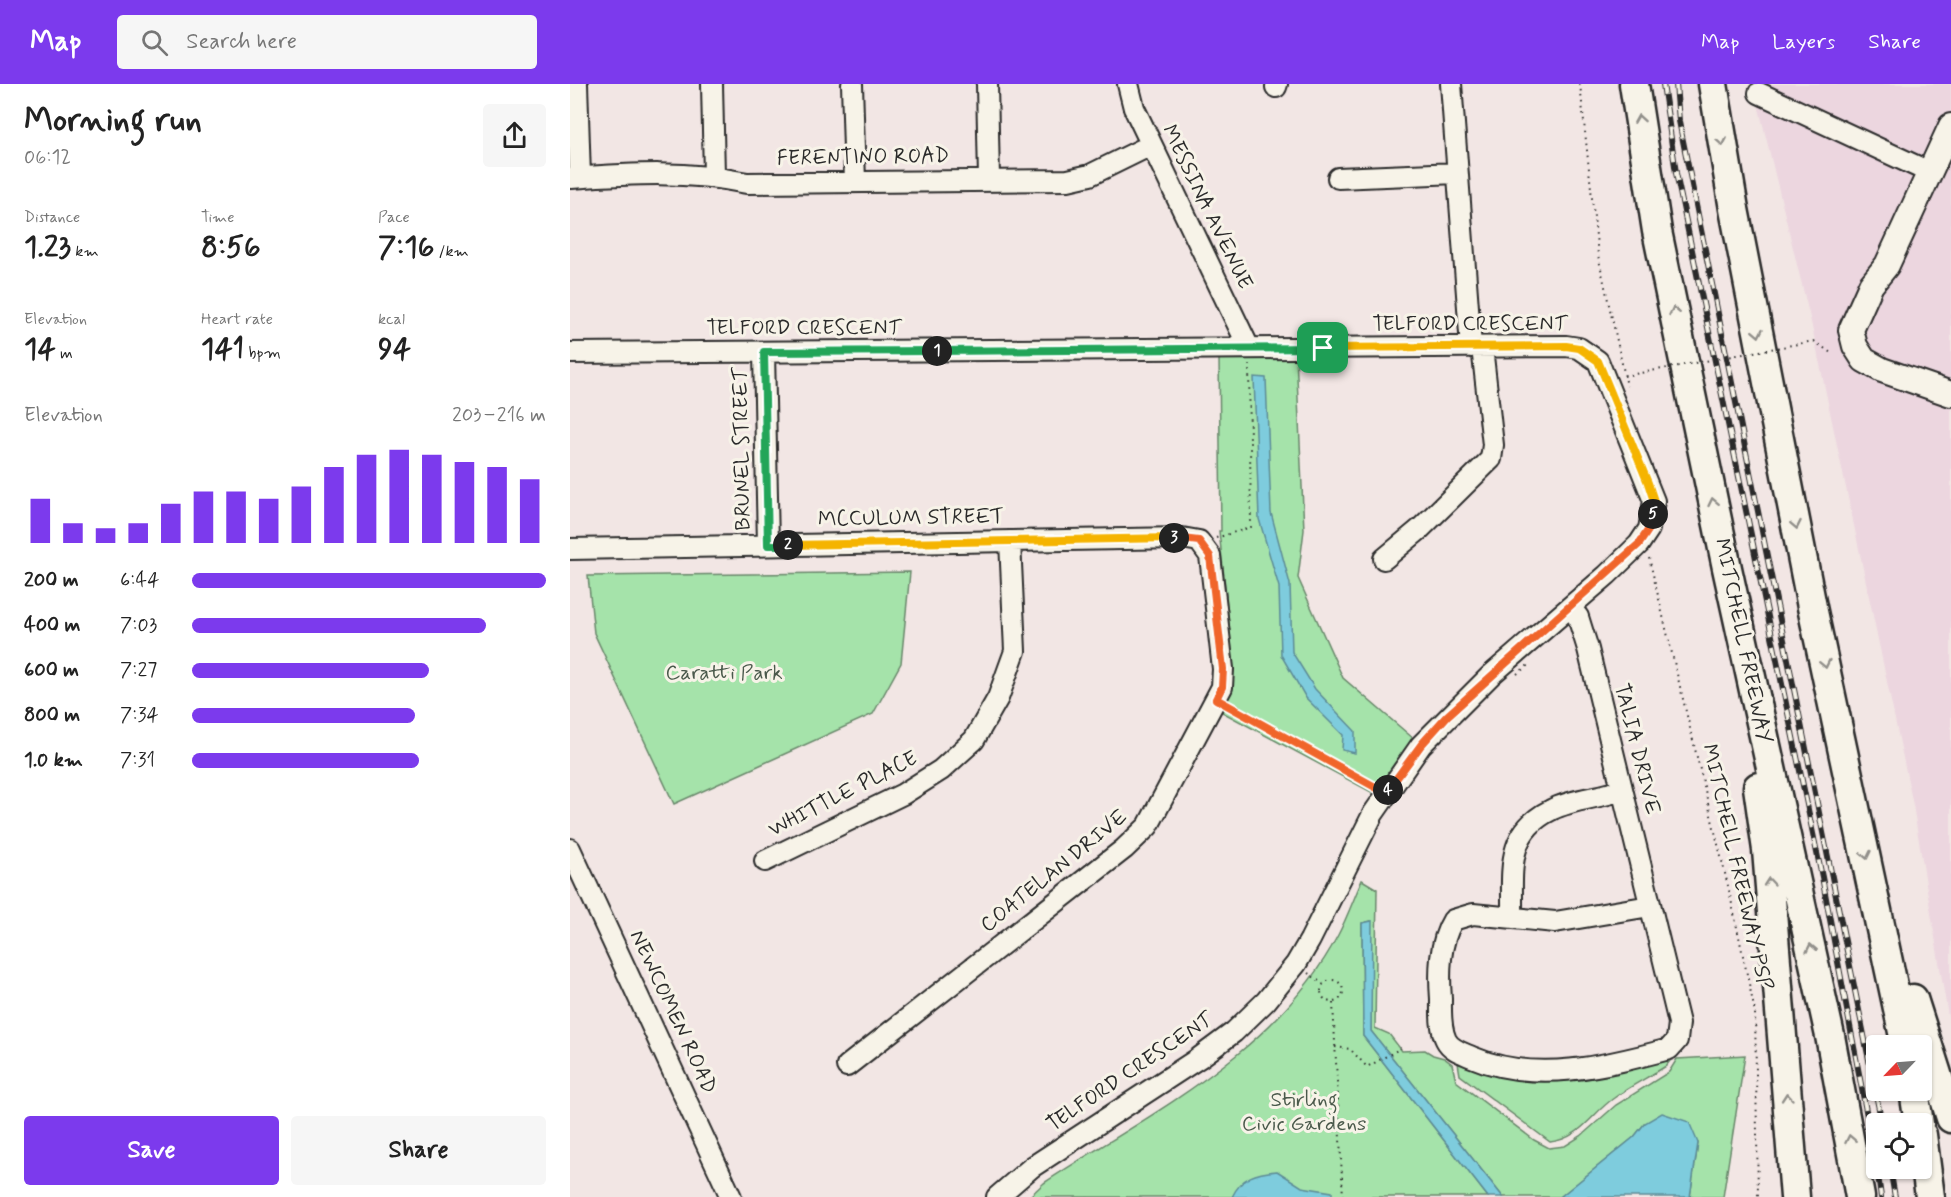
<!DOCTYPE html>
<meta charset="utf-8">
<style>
:root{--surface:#fff;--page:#f6f6f6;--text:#222;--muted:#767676;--accent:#7c3aed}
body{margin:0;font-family:Mynerve,sans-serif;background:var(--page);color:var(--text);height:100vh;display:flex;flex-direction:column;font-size:22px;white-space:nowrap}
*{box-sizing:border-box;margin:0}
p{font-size:20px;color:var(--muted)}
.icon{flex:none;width:33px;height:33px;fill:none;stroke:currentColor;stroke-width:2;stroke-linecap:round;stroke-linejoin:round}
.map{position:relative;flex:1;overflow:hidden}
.drawer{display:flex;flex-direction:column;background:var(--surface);width:570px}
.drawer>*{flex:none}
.needle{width:39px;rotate:245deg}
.controls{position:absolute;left:1296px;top:951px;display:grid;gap:12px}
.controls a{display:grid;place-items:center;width:66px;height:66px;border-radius:6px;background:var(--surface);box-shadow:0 2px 4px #0004;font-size:30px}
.pin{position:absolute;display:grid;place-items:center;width:51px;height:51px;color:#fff;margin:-26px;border-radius:12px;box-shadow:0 3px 9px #0006}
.km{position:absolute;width:30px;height:30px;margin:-15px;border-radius:50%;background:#222;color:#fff;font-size:16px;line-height:30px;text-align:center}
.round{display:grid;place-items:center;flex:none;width:63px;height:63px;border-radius:6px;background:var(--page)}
.head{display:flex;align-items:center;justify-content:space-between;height:102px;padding:0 24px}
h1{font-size:33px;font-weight:800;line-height:45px}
.stats{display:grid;grid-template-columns:repeat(3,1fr);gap:9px;height:102px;padding:6px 24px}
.stats div{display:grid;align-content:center}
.stats b{font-size:30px;font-weight:800}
.stats small{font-size:16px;font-weight:400}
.stats p{font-size:16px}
.chart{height:168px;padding:12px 24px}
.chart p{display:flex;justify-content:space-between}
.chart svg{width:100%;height:108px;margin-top:6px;stroke:var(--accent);stroke-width:6}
.primary-button{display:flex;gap:12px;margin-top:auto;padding:12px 24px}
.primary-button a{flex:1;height:69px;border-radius:6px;background:var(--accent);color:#fff;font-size:24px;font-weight:800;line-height:69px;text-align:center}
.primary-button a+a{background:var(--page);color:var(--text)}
ul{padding:0 24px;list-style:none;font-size:20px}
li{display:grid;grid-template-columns:96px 72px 1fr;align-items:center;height:45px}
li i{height:15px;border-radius:8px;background:var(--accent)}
header{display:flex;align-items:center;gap:36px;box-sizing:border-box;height:84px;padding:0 30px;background:var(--accent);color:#fff}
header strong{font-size:28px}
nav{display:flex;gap:33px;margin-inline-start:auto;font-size:21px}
.search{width:420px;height:54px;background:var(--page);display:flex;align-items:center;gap:15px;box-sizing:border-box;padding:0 21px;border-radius:6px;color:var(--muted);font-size:22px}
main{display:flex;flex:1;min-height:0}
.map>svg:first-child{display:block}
.built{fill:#ecd6df}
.green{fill:#a5e3aa;stroke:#68876a;stroke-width:1.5}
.water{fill:#7eccdd;stroke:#5d8c96;stroke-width:1.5}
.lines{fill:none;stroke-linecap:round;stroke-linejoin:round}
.minor-casing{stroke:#2b2b2b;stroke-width:24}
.major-casing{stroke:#2b2b2b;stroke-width:28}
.highway-casing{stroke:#2b2b2b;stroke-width:33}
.path{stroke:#2b2b2b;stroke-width:2;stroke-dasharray:1.5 4.5;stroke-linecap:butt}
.minor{stroke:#f7f3e8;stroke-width:20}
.major{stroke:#f7f3e8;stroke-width:24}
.highway{stroke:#f7f3e8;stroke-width:28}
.rail-casing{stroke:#2b2b2b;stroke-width:6}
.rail{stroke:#f7f3e8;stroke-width:4;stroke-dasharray:11;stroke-linecap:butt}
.path-bridge{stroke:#2b2b2b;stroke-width:2;stroke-dasharray:1.5 4.5;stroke-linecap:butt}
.oneway{stroke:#918f8a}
.split-1-casing{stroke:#fff;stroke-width:12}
.split-2-casing{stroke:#fff;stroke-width:12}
.split-3-casing{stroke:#fff;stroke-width:12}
.split-4-casing{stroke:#fff;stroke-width:12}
.split-5-casing{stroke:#fff;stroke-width:12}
.split-6-casing{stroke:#fff;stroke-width:12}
.split-1{stroke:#22a559;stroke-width:8}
.split-2{stroke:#22a559;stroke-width:8}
.split-3{stroke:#f5b400;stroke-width:8}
.split-4{stroke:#f0652b;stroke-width:8}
.split-5{stroke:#f0652b;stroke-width:8}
.split-6{stroke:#f5b400;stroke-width:8}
.labels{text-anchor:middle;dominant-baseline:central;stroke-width:6;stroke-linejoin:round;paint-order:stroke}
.street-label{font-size:21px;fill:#2b2b2b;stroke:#f7f3e8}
.park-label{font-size:21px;fill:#4a594b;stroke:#f7f3e8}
</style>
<header>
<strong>Map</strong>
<div class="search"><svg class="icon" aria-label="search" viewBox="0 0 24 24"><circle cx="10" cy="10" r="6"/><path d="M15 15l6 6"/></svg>Search here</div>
<nav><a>Map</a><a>Layers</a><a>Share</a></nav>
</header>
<main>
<section class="drawer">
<div class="head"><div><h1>Morning run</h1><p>06:12</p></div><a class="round"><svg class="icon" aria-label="share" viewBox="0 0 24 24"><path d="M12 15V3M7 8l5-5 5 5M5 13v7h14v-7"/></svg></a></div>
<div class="stats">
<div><p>Distance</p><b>1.23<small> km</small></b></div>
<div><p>Time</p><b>8:56</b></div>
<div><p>Pace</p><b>7:16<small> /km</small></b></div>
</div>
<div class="stats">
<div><p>Elevation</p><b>14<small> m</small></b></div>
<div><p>Heart rate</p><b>141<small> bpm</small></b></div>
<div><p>kcal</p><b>94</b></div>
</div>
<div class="chart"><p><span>Elevation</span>203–216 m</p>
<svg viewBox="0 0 160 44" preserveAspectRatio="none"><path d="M5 44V26M15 44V36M25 44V38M35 44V36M45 44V28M55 44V23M65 44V23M75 44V26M85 44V21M95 44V13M105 44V8M115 44V6M125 44V8M135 44V11M145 44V13M155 44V18"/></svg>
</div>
<ul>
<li><b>200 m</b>6:44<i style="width:100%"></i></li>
<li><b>400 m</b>7:03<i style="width:83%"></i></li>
<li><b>600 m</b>7:27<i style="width:67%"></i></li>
<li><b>800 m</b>7:34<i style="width:63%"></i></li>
<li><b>1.0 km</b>7:31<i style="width:64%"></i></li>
</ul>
<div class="primary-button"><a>Save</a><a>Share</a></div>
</section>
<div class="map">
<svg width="1381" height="1113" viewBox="0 0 1381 1113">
<rect width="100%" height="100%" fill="#f2e6e4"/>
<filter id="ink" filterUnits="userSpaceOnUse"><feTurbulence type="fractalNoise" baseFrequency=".0167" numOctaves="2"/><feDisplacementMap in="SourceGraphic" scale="12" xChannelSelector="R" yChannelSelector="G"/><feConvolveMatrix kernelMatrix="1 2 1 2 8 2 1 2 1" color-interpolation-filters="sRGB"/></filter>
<g filter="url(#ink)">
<!-- built -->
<path class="built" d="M1183 0H1381V950L1343 721 1241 238Z"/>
<!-- green -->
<path class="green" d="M726 271 734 446 728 494 773 594 844 655 805 710 652 628 661 607 664 585 649 447H651L649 272Z
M340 488 331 579 303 630 104 720 24 549 18 492Z
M792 796 807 805 805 944 819 950 832 967 855 966 863 971 874 974 882 980 886 997 964 1056 979 1064 995 1062 1011 1052 1046 1021 1099 988 1107 975 1175 971 1153 1113H1120L1128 1059 1075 1039 1064 1053 990 1113H933L801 947V837L792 839 793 952 918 1113H459L474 1099C580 1029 707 969 768 851 777 834 784 814 792 796Z
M887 973 920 987 1086 976 1100 977 1096 982C1079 993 1060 1002 1044 1014 1021 1030 1010 1055 980 1058L890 991Z"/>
<!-- water -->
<path class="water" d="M684 293 696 294 701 429 720 500 722 568 745 605 785 647V669L772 666 773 651 736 614 711 571 709 503 689 435Z
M802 837 801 947 933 1113H918L793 952 792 839Z
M1092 1029 1119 1038 1128 1059 1120 1113H990L1064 1053 1075 1039Z
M707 1087 732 1103 762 1108V1113H662C672 1092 686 1089 707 1087Z"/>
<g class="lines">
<defs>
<path id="minor" d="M7 0 10 93
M142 0 144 92
M282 0 285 98
M417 0 419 95
M558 0 564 24 679 264
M881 0 901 263
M706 3 707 0
M1189 9 1359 88
M0 94C60 90 118 86 177 99L498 96 520 91 581 61
M768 94 887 89
M194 268 198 461
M0 269 996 262 1009 264 1028 277 1084 417 1079 445 1069 460 1037 491 921 591 851 661 803 730 740 856 726 880 696 917 664 948 629 974 462 1083 427 1113
M0 465 612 454 629 457 640 472 653 585 652 603 578 742 554 765 277 982
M814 475 850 445 921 375 923 361 912 263
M1000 523 1008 533 1018 565 1109 939 1107 956 1099 965C1036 982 965 1000 902 973 893 969 881 966 876 956 870 944 871 928 871 915 869 889 869 859 883 836L903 830 985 838 1080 822
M0 765 161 1113
M195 777 333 710 371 686 404 656 428 614 445 567 440 457
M942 834C943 790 934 749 981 726 1002 715 1030 714 1052 706"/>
<path id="major" d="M1381 42 1317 181 1301 201 1281 246 1285 262 1294 276 1312 286 1381 310"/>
<path id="highway" d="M1064 0 1087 147 1157 484 1260 952 1290 1113
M1143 0 1164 125 1242 523 1336 962
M1188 703 1197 766 1225 1113
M1343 915 1381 1034
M1344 1006 1349 1040
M1352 1051 1360 1113"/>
</defs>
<!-- minor casing -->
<use href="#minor" class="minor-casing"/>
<!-- major casing -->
<use href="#major" class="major-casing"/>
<!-- highway casing -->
<use href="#highway" class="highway-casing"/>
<!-- path -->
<path class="path" d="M1010 0 1028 171 1057 302
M1244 257 1261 269
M646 454 681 443 679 279
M1079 474 1159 806 1185 928 1188 1113
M947 590 961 579
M659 622 804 702
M738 889 753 900
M751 907a11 11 0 1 1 22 0a11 11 0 1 1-22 0Z
M763 919 773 1113
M765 963 780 965 797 983 831 964"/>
<!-- minor -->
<use href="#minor" class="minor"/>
<!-- major -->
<use href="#major" class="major"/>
<!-- highway -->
<use href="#highway" class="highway"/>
<defs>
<path id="rail" d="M1093 0 1106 89 1252 793 1306 1080
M1106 0 1109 37 1312 1040
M1307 1084 1311 1113
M1320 1084 1325 1113"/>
</defs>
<!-- rail casing -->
<use href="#rail" class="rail-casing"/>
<!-- rail -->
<use href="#rail" class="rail"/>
<!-- path-bridge -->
<path class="path-bridge" d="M1054 292 1244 257"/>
</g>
<!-- one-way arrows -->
<defs><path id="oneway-chevron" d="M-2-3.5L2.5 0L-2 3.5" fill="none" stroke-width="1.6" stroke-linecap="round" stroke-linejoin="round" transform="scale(1.5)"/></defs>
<g class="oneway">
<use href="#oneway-chevron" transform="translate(1069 35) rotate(-99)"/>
<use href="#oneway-chevron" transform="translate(1152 58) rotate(80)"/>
<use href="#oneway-chevron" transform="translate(1104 227) rotate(-102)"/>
<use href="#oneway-chevron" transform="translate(1188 249) rotate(79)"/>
<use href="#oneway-chevron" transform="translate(1143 418) rotate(-102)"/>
<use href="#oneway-chevron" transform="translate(1226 441) rotate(79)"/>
<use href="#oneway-chevron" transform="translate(1255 580) rotate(78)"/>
<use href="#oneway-chevron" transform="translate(1296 771) rotate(78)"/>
<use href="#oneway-chevron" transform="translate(1199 798) rotate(-95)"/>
<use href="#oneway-chevron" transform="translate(1241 864) rotate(-102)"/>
<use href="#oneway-chevron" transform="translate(1217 1013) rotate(-95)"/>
<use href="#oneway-chevron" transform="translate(1280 1055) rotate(-101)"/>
</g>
</g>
<g class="lines" filter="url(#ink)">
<defs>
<path id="split-1" d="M367 267 753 264"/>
<path id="split-2" d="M218 461H198L194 268 367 267"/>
<path id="split-3" d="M218 461 604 454"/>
<path id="split-4" d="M604 454 629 457 640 472 653 585 652 603 646 615 816 709 818 706"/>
<path id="split-5" d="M818 706 851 661 877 632 1069 460 1079 445 1083 430"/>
<path id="split-6" d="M753 264 996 262 1009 264 1028 277 1078 399 1084 417 1083 430"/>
</defs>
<!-- split-1 casing -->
<use href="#split-1" class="split-1-casing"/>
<!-- split-2 casing -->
<use href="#split-2" class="split-2-casing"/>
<!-- split-3 casing -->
<use href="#split-3" class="split-3-casing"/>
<!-- split-4 casing -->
<use href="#split-4" class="split-4-casing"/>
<!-- split-5 casing -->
<use href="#split-5" class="split-5-casing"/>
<!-- split-6 casing -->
<use href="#split-6" class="split-6-casing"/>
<!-- split-1 -->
<use href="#split-1" class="split-1"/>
<!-- split-2 -->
<use href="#split-2" class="split-2"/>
<!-- split-3 -->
<use href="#split-3" class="split-3"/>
<!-- split-4 -->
<use href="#split-4" class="split-4"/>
<!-- split-5 -->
<use href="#split-5" class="split-5"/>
<!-- split-6 -->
<use href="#split-6" class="split-6"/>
</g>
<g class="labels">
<!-- street labels -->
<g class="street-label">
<text transform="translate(293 73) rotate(-1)">FERENTINO ROAD</text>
<text transform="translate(637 123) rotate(64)">MESSINA AVENUE</text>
<text x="900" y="240">TELFORD CRESCENT</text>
<text x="234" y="244">TELFORD CRESCENT</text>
<text transform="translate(172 365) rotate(-91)">BRUNEL STREET</text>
<text transform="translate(341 434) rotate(-1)">MCCULUM STREET</text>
<text transform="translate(1173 557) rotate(78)">MITCHELL FREEWAY</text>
<text transform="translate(1067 665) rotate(76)">TALIA DRIVE</text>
<text transform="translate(273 710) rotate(-27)">WHITTLE PLACE</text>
<text transform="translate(1167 783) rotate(77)">MITCHELL FREEWAY PSP</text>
<text transform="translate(484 787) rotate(-39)">COATELAN DRIVE</text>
<text transform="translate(103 928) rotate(65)">NEWCOMEN ROAD</text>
<text transform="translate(560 988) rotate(-34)">TELFORD CRESCENT</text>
</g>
<!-- park labels -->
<g class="park-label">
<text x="154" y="589">Caratti Park</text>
<text x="734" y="1016">Stirling<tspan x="734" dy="24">Civic Gardens</tspan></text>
</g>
</g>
</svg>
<div class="controls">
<a><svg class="needle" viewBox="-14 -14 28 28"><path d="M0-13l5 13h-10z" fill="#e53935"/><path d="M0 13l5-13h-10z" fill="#767676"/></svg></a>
<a><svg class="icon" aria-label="locate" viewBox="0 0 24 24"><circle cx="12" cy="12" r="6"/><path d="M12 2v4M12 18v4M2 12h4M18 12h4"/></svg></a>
</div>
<div class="pin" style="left:753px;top:264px;background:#1e9e55"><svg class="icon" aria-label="arrive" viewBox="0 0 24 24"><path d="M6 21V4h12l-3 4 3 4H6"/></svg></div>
<b class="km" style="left:367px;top:267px">1</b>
<b class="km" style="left:218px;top:461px">2</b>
<b class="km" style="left:604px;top:454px">3</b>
<b class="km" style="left:818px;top:706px">4</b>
<b class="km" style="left:1083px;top:430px">5</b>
</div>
</main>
